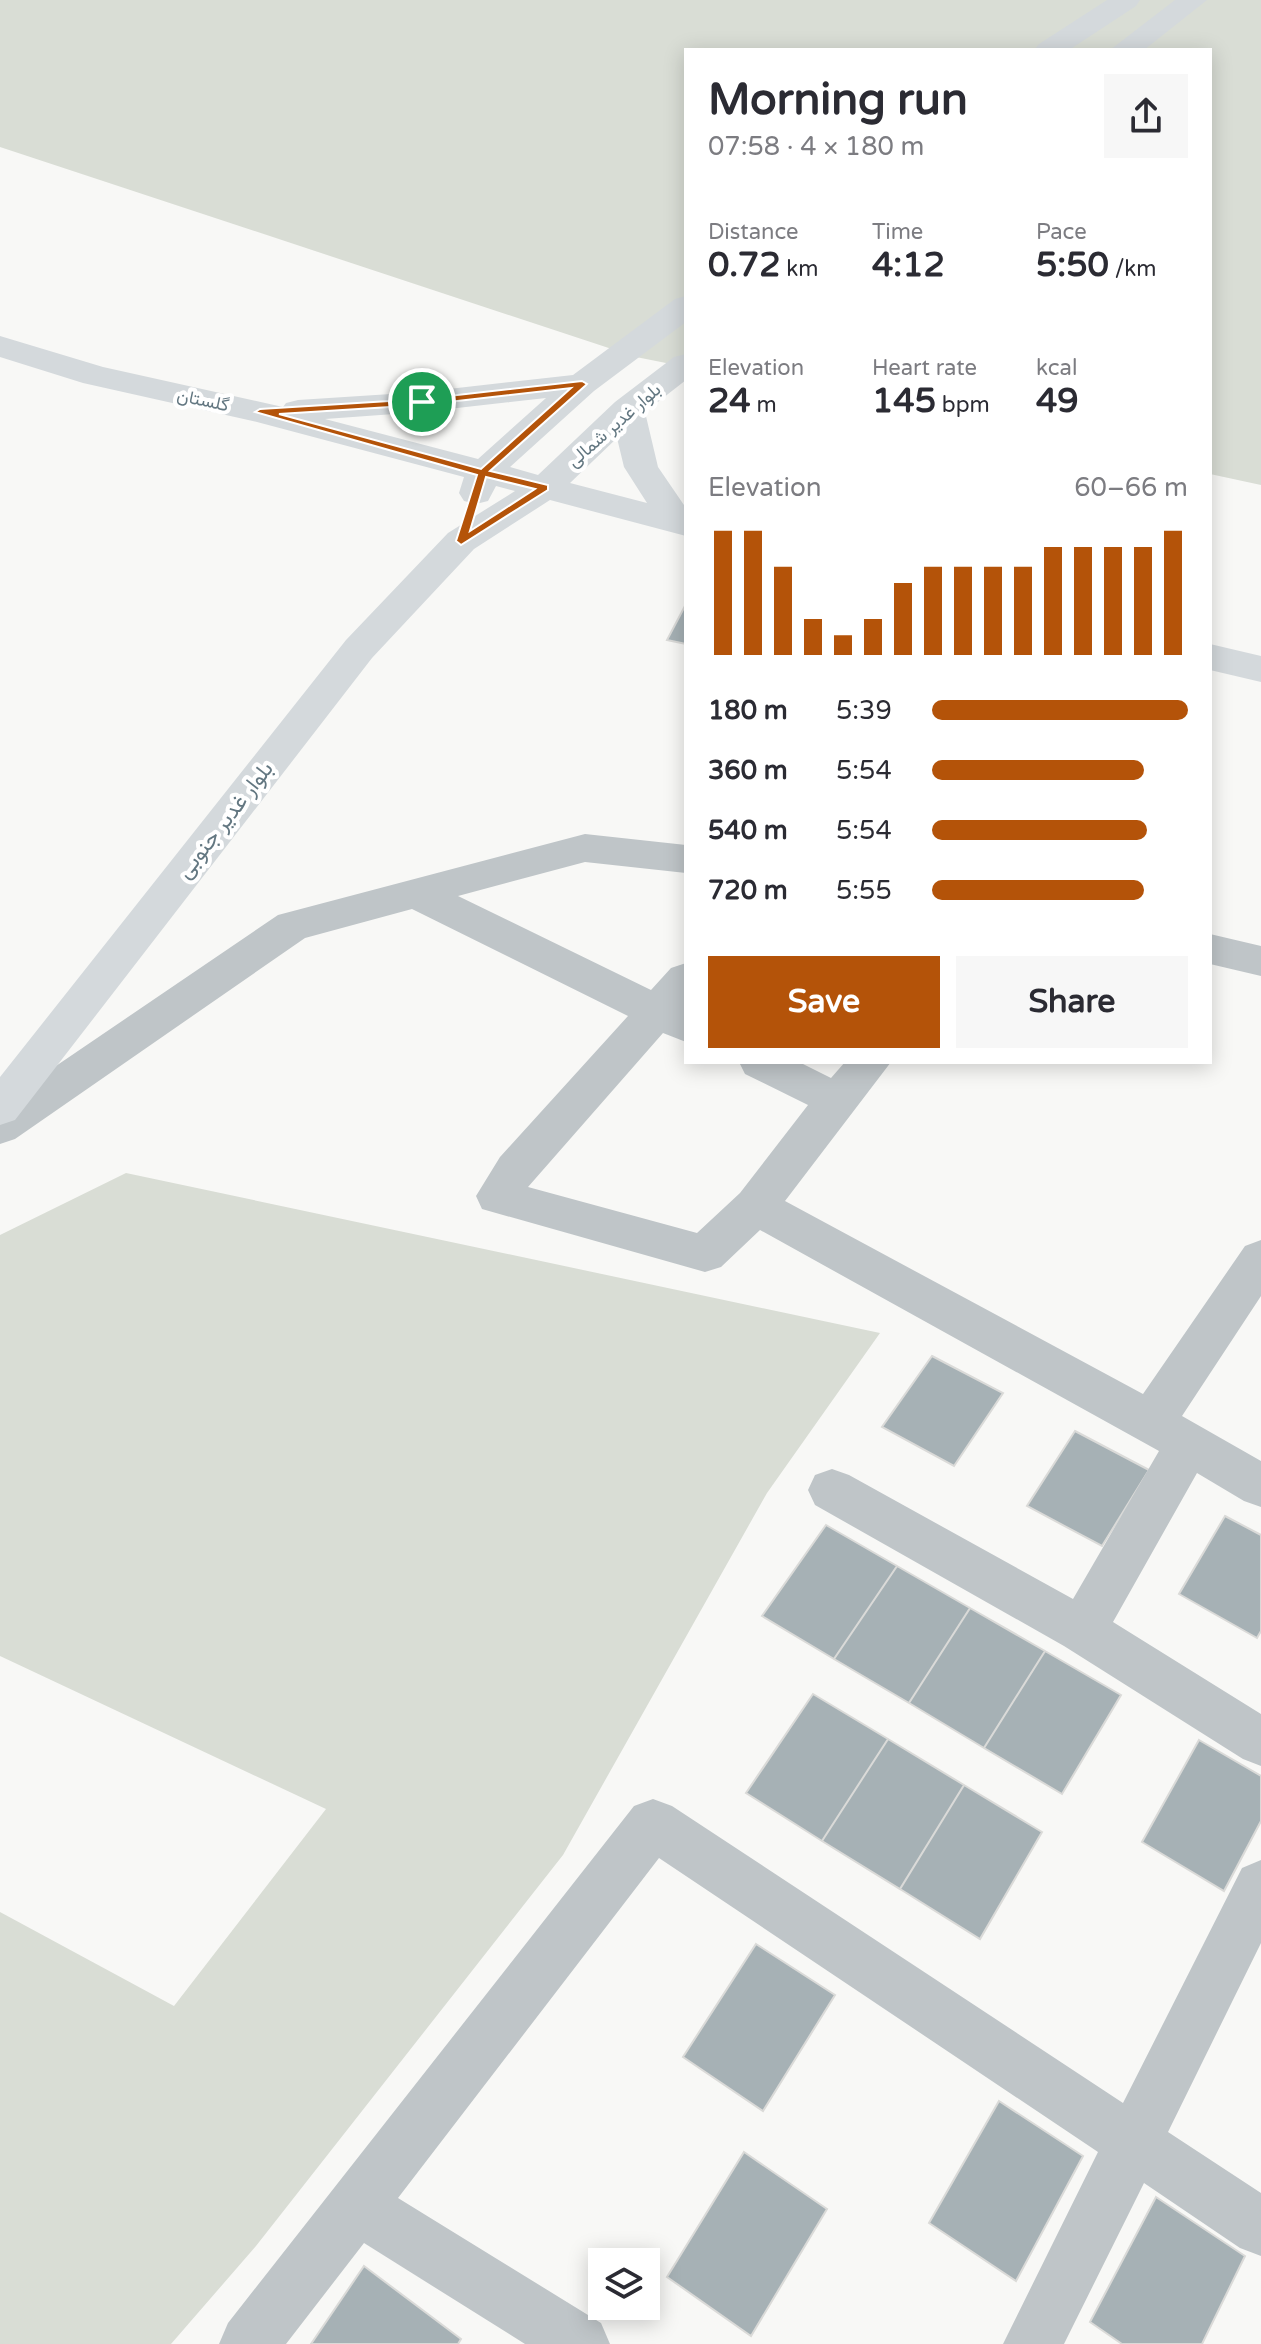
<!DOCTYPE html>
<meta charset="utf-8">
<style>
:root{--surface:#fff;--page:#f7f7f7;--text:#2b2b33;--muted:#7c7c81;--accent:#b45309}
body{margin:0;font-family:"Varela Round",Vazirmatn,sans-serif;background:var(--page);color:var(--text);height:100vh;display:flex;flex-direction:column;font-size:30px;white-space:nowrap}
*{box-sizing:border-box;margin:0}
p{font-size:26px;color:var(--muted)}
.icon{flex:none;width:44px;height:44px;fill:none;stroke:currentColor;stroke-width:2;stroke-linecap:round;stroke-linejoin:round}
.map{position:relative;flex:1;overflow:hidden}
.drawer{position:absolute;left:684px;top:48px;width:528px;height:1016px;display:flex;flex-direction:column;background:var(--surface);border-radius:0px;box-shadow:0 4px 20px #0003}
.drawer>*{flex:none}
.buttons{position:absolute;left:588px;top:2248px;display:grid;gap:16px}
.buttons a{display:grid;place-items:center;width:72px;height:72px;border-radius:0px;background:var(--surface);box-shadow:0 4px 20px #0003;font-size:40px}
.pin{position:absolute;display:grid;place-items:center;width:68px;height:68px;color:#fff;margin:-34px;border:4px solid #fff;border-radius:50%;box-shadow:0 2px 8px #0007}
.round{display:grid;place-items:center;flex:none;width:84px;height:84px;border-radius:0px;background:var(--page)}
.summary{display:flex;align-items:center;justify-content:space-between;height:136px;padding:0 24px}
h1{font-size:44px;font-weight:700;line-height:60px}
.figures{display:grid;grid-template-columns:repeat(3,1fr);gap:12px;height:136px;padding:8px 24px}
.figures div{display:grid;align-content:center}
.figures b{font-size:34px;font-weight:700}
.figures small{font-size:22px;font-weight:400}
.figures p{font-size:22px}
.chart{height:224px;padding:16px 24px}
.chart p{display:flex;justify-content:space-between}
.chart svg{width:100%;height:144px;margin-top:8px;stroke:var(--accent);stroke-width:6}
.primary-button{display:flex;gap:16px;margin-top:auto;padding:16px 24px}
.primary-button a{flex:1;height:92px;border-radius:0px;background:var(--accent);color:#fff;font-size:32px;font-weight:700;line-height:92px;text-align:center}
.primary-button a+a{background:var(--page);color:var(--text)}
ul{padding:0 24px;list-style:none;font-size:26px}
li{display:grid;grid-template-columns:128px 96px 1fr;align-items:center;height:60px}
li i{height:20px;border-radius:10px;background:var(--accent)}
.map>svg:first-child{display:block}
.green{fill:#d9ddd5}
.building{fill:#a6b1b5;stroke:#dadad8;stroke-width:2}
.lines{fill:none;stroke-linecap:round;stroke-linejoin:round}
.minor{fill:#bfc5c8;fill-rule:evenodd}
.secondary{fill:#d4d9dc;fill-rule:evenodd}
.route{fill:#b45309;stroke:#fff;stroke-width:2;fill-rule:evenodd}
.labels{text-anchor:middle;dominant-baseline:central;stroke-width:8;stroke-linejoin:round;paint-order:stroke}
.far-street-label{font-size:18px;fill:#637781;stroke:#fff}
.street-label{font-size:22px;fill:#637781;stroke:#fff}
</style>
<div class="map">
<svg width="1261" height="2344" viewBox="0 0 1261 2344">
<rect width="100%" height="100%" fill="#f8f8f6"/>
<!-- green -->
<path class="green" d="M0 0H1261V485L1210 474V50H686V367L636 357 0 147Z
M126 1173 880 1333 767 1493 563 1855 256 2246 171 2344H0V1912L174 2006 326 1809 0 1656V1235Z"/>
<!-- building -->
<path class="building" d="M686 604V644L667 640Z
M932 1356 1003 1393 954 1466 882 1427Z
M1075 1431 1149 1470 1102 1546 1027 1506Z
M1225 1516 1261 1535V1631L1257 1638 1179 1594Z
M826 1525 897 1566 834 1659 762 1616Z
M897 1566 970 1608 909 1703 834 1659Z
M970 1608 1045 1651 984 1748 909 1703Z
M1045 1651 1121 1695 1062 1794 984 1748Z
M813 1694 888 1739 822 1841 746 1793Z
M888 1739 964 1785 900 1889 822 1841Z
M1199 1740 1261 1776V1821L1224 1891 1142 1842Z
M964 1785 1042 1832 980 1939 900 1889Z
M756 1944 835 1995 763 2111 683 2057Z
M999 2101 1083 2156 1016 2281 929 2223Z
M744 2152 827 2209 751 2336 667 2277Z
M1156 2197 1245 2256 1202 2344H1122L1090 2322Z
M364 2266 461 2339 458 2344H311Z"/>
<g class="lines">
<!-- minor -->
<path class="minor" d="M585 834 686 845V873L585 862 458 896 651 990 671 968 686 963V1042L663 1033 528 1187 697 1233 740 1193 808 1105 745 1074 739 1062H799L831 1078 845 1062H891L785 1201 1143 1394 1245 1246 1261 1240V1296L1182 1416 1261 1461V1507L1244 1501 1197 1473 1113 1622 1261 1714V1766L1243 1759 1064 1646 815 1505 808 1490 815 1475 832 1469 849 1475 1073 1599 1159 1451 760 1230 721 1267 705 1272 482 1209 476 1196 500 1157 628 1016 412 909 305 938 15 1139 0 1144V1104L278 915Z
M1210 934 1261 946V976L1210 964Z
M653 1799 672 1806 1123 2103 1242 1868 1261 1860V1943L1168 2132 1261 2193V2256L1240 2248 1144 2183 1064 2344H1003L1098 2152 659 1858 398 2198 601 2323 610 2344H525L364 2243 286 2344H219L228 2323 634 1806Z"/>
<!-- secondary -->
<path class="secondary" d="M1107 0H1140L1136 6 1069 50H1034L1039 44Z
M1175 0H1207L1144 50H1110Z
M686 296V322L594 391 510 467 538 475 615 402 674 357 686 354V380L645 412 658 467 686 508V536L550 500 474 549 372 658 15 1120 0 1125V1077L346 640 448 533 515 491 496 486 488 501 476 504 464 501 459 493 464 477 257 422 83 383 0 357V336L103 367 283 407 286 403 298 400 422 392 573 375 675 299ZM546 398 478 459 325 419 422 412ZM617 438 624 467 647 503 570 483Z
M1210 644 1261 656V682L1210 670Z"/>
</g>
<!-- route -->
<path class="route" d="M582 381 587 384 585 386 490 471 548 485V490L461 545 456 541 477 475 255 412 260 409 422 399ZM571 388 481 469 279 414 422 405ZM486 477 535 489 470 531Z"/>
<g class="labels">
<!-- far-street labels -->
<g class="far-street-label">
<text transform="translate(203 400) rotate(12)">گلستان</text>
<text transform="translate(614 425) rotate(-41)">بلوار غدیر شمالی</text>
</g>
<!-- street labels -->
<g class="street-label">
<text transform="translate(225 820) rotate(-52)">بلوار غدیر جنوبی</text>
</g>
</g>
</svg>
<div class="buttons">
<a><svg class="icon" aria-label="layers" viewBox="0 0 24 24"><path d="M12 4l9 5-9 5-9-5zM3 14l9 5 9-5"/></svg></a>
</div>
<div class="pin" style="left:422px;top:402px;background:#1e9e55"><svg class="icon" aria-label="arrive" viewBox="0 0 24 24"><path d="M6 21V4h12l-3 4 3 4H6"/></svg></div>
<section class="drawer">
<div class="summary"><div><h1>Morning run</h1><p>07:58 · 4 × 180 m</p></div><a class="round"><svg class="icon" aria-label="share" viewBox="0 0 24 24"><path d="M12 15V3M7 8l5-5 5 5M5 13v7h14v-7"/></svg></a></div>
<div class="figures">
<div><p>Distance</p><b>0.72<small> km</small></b></div>
<div><p>Time</p><b>4:12</b></div>
<div><p>Pace</p><b>5:50<small> /km</small></b></div>
</div>
<div class="figures">
<div><p>Elevation</p><b>24<small> m</small></b></div>
<div><p>Heart rate</p><b>145<small> bpm</small></b></div>
<div><p>kcal</p><b>49</b></div>
</div>
<div class="chart"><p><span>Elevation</span>60–66 m</p>
<svg viewBox="0 0 160 44" preserveAspectRatio="none"><path d="M5 44V6M15 44V6M25 44V17M35 44V33M45 44V38M55 44V33M65 44V22M75 44V17M85 44V17M95 44V17M105 44V17M115 44V11M125 44V11M135 44V11M145 44V11M155 44V6"/></svg>
</div>
<ul>
<li><b>180 m</b>5:39<i style="width:100%"></i></li>
<li><b>360 m</b>5:54<i style="width:83%"></i></li>
<li><b>540 m</b>5:54<i style="width:84%"></i></li>
<li><b>720 m</b>5:55<i style="width:83%"></i></li>
</ul>
<div class="primary-button"><a>Save</a><a>Share</a></div>
</section>
</div>
